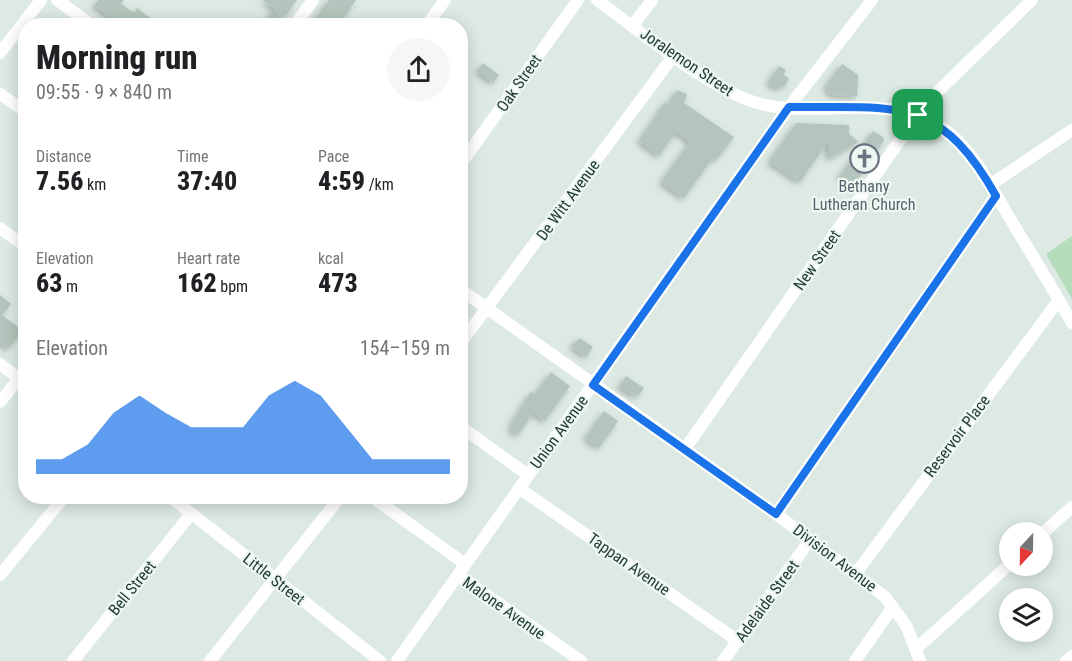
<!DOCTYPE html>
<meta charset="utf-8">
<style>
:root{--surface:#fff;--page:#f6f6f6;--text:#202124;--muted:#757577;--accent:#1a73e8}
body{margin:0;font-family:"Roboto Condensed",sans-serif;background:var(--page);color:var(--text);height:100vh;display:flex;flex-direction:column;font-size:22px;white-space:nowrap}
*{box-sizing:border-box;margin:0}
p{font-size:20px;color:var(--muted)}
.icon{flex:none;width:33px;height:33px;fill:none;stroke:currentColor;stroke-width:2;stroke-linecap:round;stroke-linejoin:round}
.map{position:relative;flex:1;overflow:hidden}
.sheet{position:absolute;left:18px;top:18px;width:450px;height:486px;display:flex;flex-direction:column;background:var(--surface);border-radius:24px;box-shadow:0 3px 15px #0003}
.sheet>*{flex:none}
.needle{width:39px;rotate:202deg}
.fabs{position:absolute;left:999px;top:522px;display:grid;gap:12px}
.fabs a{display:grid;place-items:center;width:54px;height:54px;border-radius:50%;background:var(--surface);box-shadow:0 3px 15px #0003;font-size:30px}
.pin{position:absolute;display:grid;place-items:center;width:51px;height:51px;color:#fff;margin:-26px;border-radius:12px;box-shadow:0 3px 9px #0006}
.round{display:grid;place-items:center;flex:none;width:63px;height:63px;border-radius:32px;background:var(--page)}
.head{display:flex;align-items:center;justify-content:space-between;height:102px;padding:0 18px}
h1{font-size:33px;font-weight:800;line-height:45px}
.figures{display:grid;grid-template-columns:repeat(3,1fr);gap:9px;height:102px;padding:6px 18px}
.figures div{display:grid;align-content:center}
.figures b{font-size:26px;font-weight:800}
.figures small{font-size:16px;font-weight:400}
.figures p{font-size:16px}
.chart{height:168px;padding:12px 18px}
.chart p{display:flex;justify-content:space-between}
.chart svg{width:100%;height:108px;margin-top:6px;fill:var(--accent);opacity:.7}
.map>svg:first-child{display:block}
.green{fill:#b5ddbb}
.building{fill:#b3c5bc;filter:url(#shadow)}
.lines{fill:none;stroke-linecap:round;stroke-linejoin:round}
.minor{stroke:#fff;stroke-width:12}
.route-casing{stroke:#fff;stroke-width:12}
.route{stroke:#1a73e8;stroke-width:8}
.labels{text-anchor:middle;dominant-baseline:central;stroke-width:4.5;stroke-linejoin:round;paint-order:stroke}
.street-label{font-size:16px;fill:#1e3a30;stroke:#eef7f1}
.worship-label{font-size:16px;fill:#5b616d;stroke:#eef7f1}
</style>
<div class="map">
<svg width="1072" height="661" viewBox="0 0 1072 661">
<defs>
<filter id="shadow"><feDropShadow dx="-2.5" dy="2.5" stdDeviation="3" flood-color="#0004"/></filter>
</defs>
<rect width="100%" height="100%" fill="#ddeae3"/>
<!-- green -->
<path class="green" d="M1072 236V299L1046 254Z"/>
<!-- building -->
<path class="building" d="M98 0H124L121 4 134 13 137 8 161 26H121L94 5Z
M262 0H297L286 15 280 14 272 26H263L275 9Z
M329 0H356L338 26H310Z
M483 63 499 75 493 83 477 71Z
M842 64 858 75 857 96 834 95 827 91V84Z
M779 66 786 70 783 75 789 78 784 87 780 85 778 89 768 83Z
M677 90 687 94 684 103 734 137 716 160 713 158 684 198 661 182 690 142 676 132 659 156 639 141 665 102 668 104Z
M796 123 849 125V134L859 142 828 159V142L800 182 769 162Z
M873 131 883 137 884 140 853 187 839 177Z
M0 295 11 304 2 315 23 331 8 349 0 342Z
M580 338 593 347 586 357 571 346Z
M551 372 570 386 545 421 533 413 518 435 510 429 512 422 531 392 535 394Z
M626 376 644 388 638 396 636 394 634 396 619 386Z
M604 411 618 421 599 448 585 438Z"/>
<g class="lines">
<!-- minor -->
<path class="minor" d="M57 0 93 26
M597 0C640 31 708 89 757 103 819 120 889 90 944 129 974 150 991 187 1009 217 1030 252 1052 287 1072 323
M633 25 652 0
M294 26 313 0
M426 26 445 0
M0 53 41 0
M0 94 26 112
M460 165 578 0
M990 185 1072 130
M0 228 26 247
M460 289 776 514 884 596 906 625 920 661
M460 344 674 55
M0 364 26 384
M0 402 26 370
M460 426 528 475
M685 449 925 104 1032 0
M519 488 738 641
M169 496 380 661
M371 496 465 564
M776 514 996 196
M1042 534 1072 507
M856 573 1059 300
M0 575 65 496
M458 575 581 661
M917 648 1010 564
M73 661 191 514
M210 661 341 496
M397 661 789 107 872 0
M723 661 810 540
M855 661 893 607
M1066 661 1072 656"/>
</g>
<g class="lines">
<defs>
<path id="route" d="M789 107C894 108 939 94 996 196L776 514 593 385Z"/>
</defs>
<!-- route casing -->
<use href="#route" class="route-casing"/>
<!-- route -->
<use href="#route" class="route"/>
</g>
<!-- icons -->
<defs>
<symbol id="church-ring" viewBox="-11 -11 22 22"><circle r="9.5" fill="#eef7f1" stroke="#6b7280" stroke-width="1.5"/><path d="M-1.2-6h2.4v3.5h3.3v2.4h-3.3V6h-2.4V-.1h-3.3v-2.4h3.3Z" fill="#6b7280"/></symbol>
</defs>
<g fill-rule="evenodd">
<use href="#church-ring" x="848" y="142" width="33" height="33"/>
</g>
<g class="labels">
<!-- street labels -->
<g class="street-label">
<text transform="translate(687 62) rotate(34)">Joralemon Street</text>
<text transform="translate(519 83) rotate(-55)">Oak Street</text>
<text transform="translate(568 200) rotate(-54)">De Witt Avenue</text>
<text transform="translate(817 260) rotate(-55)">New Street</text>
<text transform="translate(559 432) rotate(-54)">Union Avenue</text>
<text transform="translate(957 436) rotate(-53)">Reservoir Place</text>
<text transform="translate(835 558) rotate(37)">Division Avenue</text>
<text transform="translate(629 564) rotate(35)">Tappan Avenue</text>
<text transform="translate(274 579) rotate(38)">Little Street</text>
<text transform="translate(132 588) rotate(-51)">Bell Street</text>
<text transform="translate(767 601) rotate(-54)">Adelaide Street</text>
<text transform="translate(504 608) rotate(35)">Malone Avenue</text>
</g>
<!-- worship labels -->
<g class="worship-label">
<text x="864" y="186">Bethany<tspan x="864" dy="18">Lutheran Church</tspan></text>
</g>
</g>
</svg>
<div class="fabs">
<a><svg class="needle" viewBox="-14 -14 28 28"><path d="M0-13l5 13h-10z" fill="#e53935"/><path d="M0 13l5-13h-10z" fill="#757577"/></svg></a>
<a><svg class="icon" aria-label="layers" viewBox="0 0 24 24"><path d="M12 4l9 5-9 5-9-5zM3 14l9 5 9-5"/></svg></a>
</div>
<div class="pin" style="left:918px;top:115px;background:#1e9e55"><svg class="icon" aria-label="arrive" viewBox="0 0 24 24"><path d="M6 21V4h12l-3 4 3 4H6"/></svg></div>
<section class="sheet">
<div class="head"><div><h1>Morning run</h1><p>09:55 · 9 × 840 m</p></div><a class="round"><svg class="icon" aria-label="share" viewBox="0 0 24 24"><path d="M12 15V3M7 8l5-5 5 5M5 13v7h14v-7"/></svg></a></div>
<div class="figures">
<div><p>Distance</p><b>7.56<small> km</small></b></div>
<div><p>Time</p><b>37:40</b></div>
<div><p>Pace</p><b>4:59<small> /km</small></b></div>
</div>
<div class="figures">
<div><p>Elevation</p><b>63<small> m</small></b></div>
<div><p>Heart rate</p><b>162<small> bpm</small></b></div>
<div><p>kcal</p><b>473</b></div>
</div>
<div class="chart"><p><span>Elevation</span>154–159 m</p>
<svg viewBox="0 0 160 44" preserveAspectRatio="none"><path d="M0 44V38L10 38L20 32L30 19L40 12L50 19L60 25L70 25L80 25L90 12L100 6L110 12L120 25L130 38L140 38L150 38L160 38V44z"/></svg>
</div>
</section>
</div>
